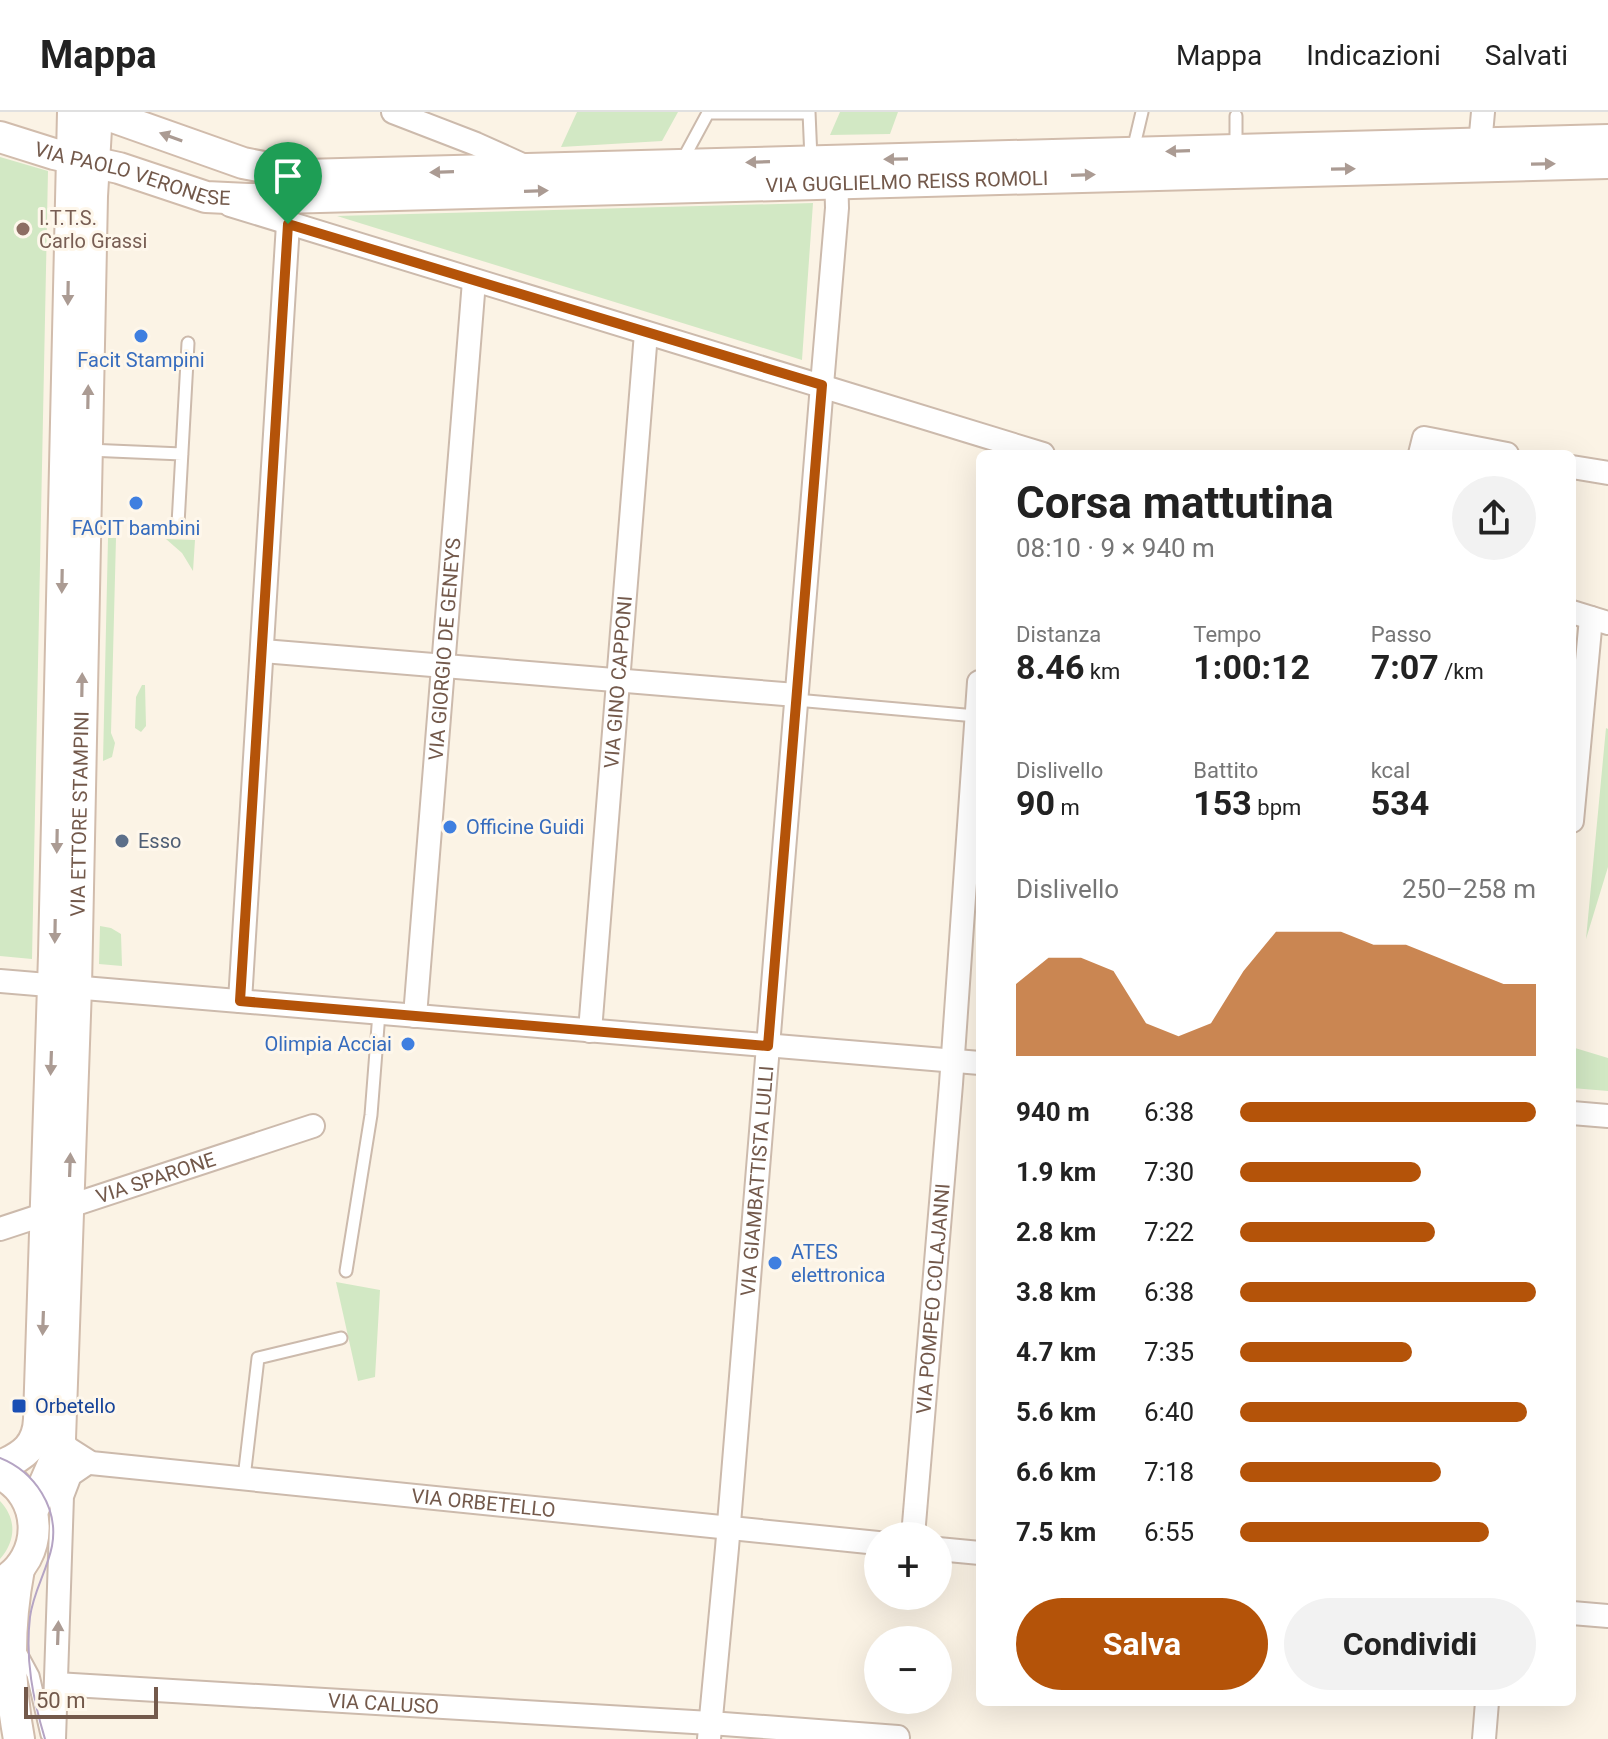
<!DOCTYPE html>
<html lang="it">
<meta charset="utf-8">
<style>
:root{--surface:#fff;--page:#f2f2f2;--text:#222;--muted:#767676;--line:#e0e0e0;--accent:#b45309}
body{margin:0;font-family:Roboto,sans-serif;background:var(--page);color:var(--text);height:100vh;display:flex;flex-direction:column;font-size:30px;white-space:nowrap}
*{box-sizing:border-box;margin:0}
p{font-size:26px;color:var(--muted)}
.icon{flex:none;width:44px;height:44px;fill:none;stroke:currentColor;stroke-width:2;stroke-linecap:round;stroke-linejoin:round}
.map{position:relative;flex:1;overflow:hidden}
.panel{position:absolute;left:976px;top:338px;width:600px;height:1256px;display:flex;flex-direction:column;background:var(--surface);border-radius:12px;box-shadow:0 8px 32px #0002}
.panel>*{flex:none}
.controls{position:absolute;left:864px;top:1410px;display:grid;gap:16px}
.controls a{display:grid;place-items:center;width:88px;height:88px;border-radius:50%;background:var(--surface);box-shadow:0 8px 32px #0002;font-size:40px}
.scale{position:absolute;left:24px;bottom:20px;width:134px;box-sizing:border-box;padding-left:8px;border:4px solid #73594b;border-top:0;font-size:22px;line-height:28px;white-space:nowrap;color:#73594b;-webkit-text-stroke:6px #fef7eb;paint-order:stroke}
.pin{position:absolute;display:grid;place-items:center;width:68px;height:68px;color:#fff;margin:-82px -34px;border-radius:50% 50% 50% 0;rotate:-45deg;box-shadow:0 0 8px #0007}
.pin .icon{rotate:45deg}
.round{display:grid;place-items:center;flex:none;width:84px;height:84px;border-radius:42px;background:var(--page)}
.overview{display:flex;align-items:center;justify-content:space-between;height:136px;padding:0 40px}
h1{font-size:44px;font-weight:700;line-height:60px}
.stats{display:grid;grid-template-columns:repeat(3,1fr);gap:12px;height:136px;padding:8px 40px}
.stats div{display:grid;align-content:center}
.stats b{font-size:34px;font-weight:700}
.stats small{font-size:22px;font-weight:400}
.stats p{font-size:22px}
.chart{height:224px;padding:16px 40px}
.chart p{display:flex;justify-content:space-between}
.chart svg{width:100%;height:144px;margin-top:8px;fill:var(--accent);opacity:.7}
.button{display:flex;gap:16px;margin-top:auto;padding:16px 40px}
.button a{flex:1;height:92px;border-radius:48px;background:var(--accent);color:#fff;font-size:32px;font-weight:700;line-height:92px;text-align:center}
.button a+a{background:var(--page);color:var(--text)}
ul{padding:0 40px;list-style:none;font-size:26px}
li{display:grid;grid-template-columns:128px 96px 1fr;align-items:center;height:60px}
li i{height:20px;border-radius:10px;background:var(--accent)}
header{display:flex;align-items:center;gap:48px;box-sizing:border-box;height:112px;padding:0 40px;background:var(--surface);border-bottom:2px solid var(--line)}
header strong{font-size:38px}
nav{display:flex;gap:44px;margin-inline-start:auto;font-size:28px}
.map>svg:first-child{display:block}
.green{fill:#d2e8c4}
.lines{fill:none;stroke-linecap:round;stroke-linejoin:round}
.lane-casing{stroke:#ccbaac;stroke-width:15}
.street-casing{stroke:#ccbaac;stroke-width:26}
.secondary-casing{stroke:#d1bcac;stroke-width:34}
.lane{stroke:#fff;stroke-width:11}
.street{stroke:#fff;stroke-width:22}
.secondary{stroke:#fff;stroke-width:30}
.tram{stroke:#b5a4c4;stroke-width:2}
.oneway{fill:#ab9b93}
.route-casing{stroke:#fff;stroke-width:16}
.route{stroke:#b45309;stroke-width:10}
.education-dot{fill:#8d6e63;stroke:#fef7eb;stroke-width:3}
.shop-dot{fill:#3f7fe0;stroke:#fef7eb;stroke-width:3}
.service-dot{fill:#5c6f8a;stroke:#fef7eb;stroke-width:3}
.transit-dot{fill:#1a4fb4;stroke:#fef7eb;stroke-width:3}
.labels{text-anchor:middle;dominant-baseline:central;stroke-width:6;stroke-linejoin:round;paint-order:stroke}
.street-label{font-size:20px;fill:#73594b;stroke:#fef7eb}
.education-label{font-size:20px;fill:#785e54;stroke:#fef7eb;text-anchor:start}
.shop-label{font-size:20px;fill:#366cbe;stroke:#fef7eb}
.service-label{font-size:20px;fill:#4e5e75;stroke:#fef7eb;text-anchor:start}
.transit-label{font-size:20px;fill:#164399;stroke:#fef7eb;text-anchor:start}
</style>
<header>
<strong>Mappa</strong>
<nav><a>Mappa</a><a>Indicazioni</a><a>Salvati</a></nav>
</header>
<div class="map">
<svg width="1608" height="1627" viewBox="0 0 1608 1627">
<rect width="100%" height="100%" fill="#fbf3e5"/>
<!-- green -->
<path class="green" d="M577 0H678L662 29 561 35Z
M840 0H898L890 22 830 23Z
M0 45 48 59 32 847 0 844Z
M813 91 802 248 337 104Z
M108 426H116L111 621 115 631 112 645 103 649Z
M166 427 195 428 193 459 182 441Z
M142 573H145L146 614 141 620 135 616 136 585Z
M1606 616 1608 617V755L1586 827Z
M100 814 111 816 121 822 122 854 99 852Z
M1575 936 1608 946V979L1572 976Z
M336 1170 380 1178 375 1265 358 1269Z
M0 1389C17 1407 16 1429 0 1447Z"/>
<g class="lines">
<defs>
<path id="lane" d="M809 0 811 47
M1236 4V35
M1133 38 1142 0
M682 49 708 1H809
M88 338 182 342
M178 412 188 231
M796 588 976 604
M346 1159 371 1003 379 901
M244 1366 258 1246 341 1226
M19 1537 33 1563 47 1623"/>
<g id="street">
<path d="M393 0 476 32 527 55"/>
<path d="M1479 44 1483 0"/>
<path d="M230 93 1043 342"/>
<path d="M1420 342 1424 326 1507 342"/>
<path d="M1572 355 1608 361"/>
<path d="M1572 500 1608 511"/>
<path d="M263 539 796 583"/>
<path d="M1572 709 1591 506"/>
<path d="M0 869 980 951"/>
<path d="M240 889 288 112"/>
<path id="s1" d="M415 904 474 169"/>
<path id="s2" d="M590 919 646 221"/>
<path d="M1572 1001 1608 1004"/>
<path id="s3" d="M0 1117 313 1014"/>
<path id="s4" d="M60 1327 69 1337 91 1351 878 1431"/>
<path id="s5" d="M913 1424 951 972 979 570"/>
<path d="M938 1437 980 1441"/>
<path d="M1572 1501 1608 1504"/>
<path id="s6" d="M56 1572 710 1611 898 1625"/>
<path d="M54 1627 62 1384 70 1363 89 1350"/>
<path id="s7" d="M709 1627 727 1436 822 273 837 96 836 58"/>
<path d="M1484 1627 1487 1590"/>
</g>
<g id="secondary">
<path d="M99 0 243 51 304 63 1608 28"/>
<path id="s8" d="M0 25 54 42 119 56 206 85 248 87 1608 51"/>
<path d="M0 1354C24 1344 38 1333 39 1307L54 843 73 0"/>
<path d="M0 1362C44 1383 45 1446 2 1470"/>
<path id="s9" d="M32 1400 57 1343 60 1327 76 875 92 84 97 0"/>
<path d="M19 1457C8 1515 8 1569 19 1627"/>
</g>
</defs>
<!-- lane casing -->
<use href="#lane" class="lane-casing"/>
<!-- street casing -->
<use href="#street" class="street-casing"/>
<!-- secondary casing -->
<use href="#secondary" class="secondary-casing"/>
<!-- lane -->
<use href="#lane" class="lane"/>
<!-- street -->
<use href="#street" class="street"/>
<!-- secondary -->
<use href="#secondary" class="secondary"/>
<!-- tram -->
<path class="tram" d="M0 1346C35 1360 59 1396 52 1434 47 1459 33 1480 30 1505 25 1548 33 1587 45 1627"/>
</g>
<!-- one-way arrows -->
<defs><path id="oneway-solid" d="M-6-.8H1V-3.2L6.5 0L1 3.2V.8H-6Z" transform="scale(2)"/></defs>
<g class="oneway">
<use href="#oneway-solid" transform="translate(171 25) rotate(-160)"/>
<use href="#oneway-solid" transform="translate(1178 39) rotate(178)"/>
<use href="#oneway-solid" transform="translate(896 47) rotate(179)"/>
<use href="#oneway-solid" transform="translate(758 50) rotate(178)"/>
<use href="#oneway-solid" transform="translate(1543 52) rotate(-1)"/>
<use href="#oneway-solid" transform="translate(1343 57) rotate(-1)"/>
<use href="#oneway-solid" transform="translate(442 60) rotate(178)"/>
<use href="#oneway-solid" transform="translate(1083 63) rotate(-2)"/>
<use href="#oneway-solid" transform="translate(536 79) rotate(-2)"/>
<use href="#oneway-solid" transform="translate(68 181) rotate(91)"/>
<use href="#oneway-solid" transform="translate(88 285) rotate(-89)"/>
<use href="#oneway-solid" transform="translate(62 469) rotate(91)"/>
<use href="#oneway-solid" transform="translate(82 573) rotate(-89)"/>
<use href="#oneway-solid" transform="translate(57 729) rotate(91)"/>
<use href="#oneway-solid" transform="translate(55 819) rotate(91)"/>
<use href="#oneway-solid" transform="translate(51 951) rotate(92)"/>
<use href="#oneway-solid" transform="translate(70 1053) rotate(-88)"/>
<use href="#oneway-solid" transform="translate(43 1211) rotate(92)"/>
<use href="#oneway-solid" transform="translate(58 1521) rotate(-88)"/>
</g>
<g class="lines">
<defs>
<path id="route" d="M288 112 822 273 768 934 240 889Z"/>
</defs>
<!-- route casing -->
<use href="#route" class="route-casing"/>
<!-- route -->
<use href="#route" class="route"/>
</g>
<!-- markers -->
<circle class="education-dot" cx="23" cy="117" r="8"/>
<g class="shop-dot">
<circle cx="141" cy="224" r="8"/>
<circle cx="136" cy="391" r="8"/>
<circle cx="450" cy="715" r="8"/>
<circle cx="408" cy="932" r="8"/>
<circle cx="775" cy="1151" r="8"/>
</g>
<circle class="service-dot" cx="122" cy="729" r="8"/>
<rect class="transit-dot" x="11" y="1286" width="16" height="16" rx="4"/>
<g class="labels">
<!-- street labels -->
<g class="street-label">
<text stroke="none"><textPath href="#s8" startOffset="138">VIA PAOLO VERONESE</textPath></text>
<text stroke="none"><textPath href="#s8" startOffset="916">VIA GUGLIELMO REISS ROMOLI</textPath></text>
<text stroke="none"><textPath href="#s1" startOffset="368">VIA GIORGIO DE GENEYS</textPath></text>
<text stroke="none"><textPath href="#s2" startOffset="350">VIA GINO CAPPONI</textPath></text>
<text stroke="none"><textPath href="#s9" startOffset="704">VIA ETTORE STAMPINI</textPath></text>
<text stroke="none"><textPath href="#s3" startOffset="164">VIA SPARONE</textPath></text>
<text stroke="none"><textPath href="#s7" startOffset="560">VIA GIAMBATTISTA LULLI</textPath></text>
<text stroke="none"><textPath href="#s5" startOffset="238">VIA POMPEO COLAJANNI</textPath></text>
<text stroke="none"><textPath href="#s4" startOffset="434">VIA ORBETELLO</textPath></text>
<text stroke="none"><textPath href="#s6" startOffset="328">VIA CALUSO</textPath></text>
</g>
<!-- education labels -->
<g class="education-label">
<text x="39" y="106">I.T.T.S.<tspan x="39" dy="23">Carlo Grassi</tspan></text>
</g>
<!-- shop labels -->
<g class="shop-label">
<text x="141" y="248">Facit Stampini</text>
<text x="136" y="416">FACIT bambini</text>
<text x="466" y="715" text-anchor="start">Officine Guidi</text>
<text x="392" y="932" text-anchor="end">Olimpia Acciai</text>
<text x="791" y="1140" text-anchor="start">ATES<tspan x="791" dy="23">elettronica</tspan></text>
</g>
<!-- service labels -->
<g class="service-label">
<text x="138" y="729">Esso</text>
</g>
<!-- transit labels -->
<g class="transit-label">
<text x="35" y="1294">Orbetello</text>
</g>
</g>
</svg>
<div class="controls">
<a>+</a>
<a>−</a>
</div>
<div class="scale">50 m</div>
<div class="pin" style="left:288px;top:112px;background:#1e9e55"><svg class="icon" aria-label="arrive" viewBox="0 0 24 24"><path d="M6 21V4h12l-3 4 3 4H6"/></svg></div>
<section class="panel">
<div class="overview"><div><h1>Corsa mattutina</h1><p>08:10 · 9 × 940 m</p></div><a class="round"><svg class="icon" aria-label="share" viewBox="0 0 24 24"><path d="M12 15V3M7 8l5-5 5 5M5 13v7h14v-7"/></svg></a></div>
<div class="stats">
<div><p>Distanza</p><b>8.46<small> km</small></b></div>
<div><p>Tempo</p><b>1:00:12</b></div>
<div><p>Passo</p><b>7:07<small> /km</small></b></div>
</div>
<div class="stats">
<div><p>Dislivello</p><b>90<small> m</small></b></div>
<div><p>Battito</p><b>153<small> bpm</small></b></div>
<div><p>kcal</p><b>534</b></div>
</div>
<div class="chart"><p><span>Dislivello</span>250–258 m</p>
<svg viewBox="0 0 160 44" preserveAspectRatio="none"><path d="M0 44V22L10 14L20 14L30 18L40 34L50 38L60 34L70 18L80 6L90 6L100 6L110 10L120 10L130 14L140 18L150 22L160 22V44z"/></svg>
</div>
<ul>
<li><b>940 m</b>6:38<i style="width:100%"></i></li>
<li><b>1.9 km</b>7:30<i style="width:61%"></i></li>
<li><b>2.8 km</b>7:22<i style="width:66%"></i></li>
<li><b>3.8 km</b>6:38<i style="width:100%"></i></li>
<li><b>4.7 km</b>7:35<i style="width:58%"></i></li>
<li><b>5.6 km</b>6:40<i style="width:97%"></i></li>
<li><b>6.6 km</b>7:18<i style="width:68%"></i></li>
<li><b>7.5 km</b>6:55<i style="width:84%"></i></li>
</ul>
<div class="button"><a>Salva</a><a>Condividi</a></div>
</section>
</div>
